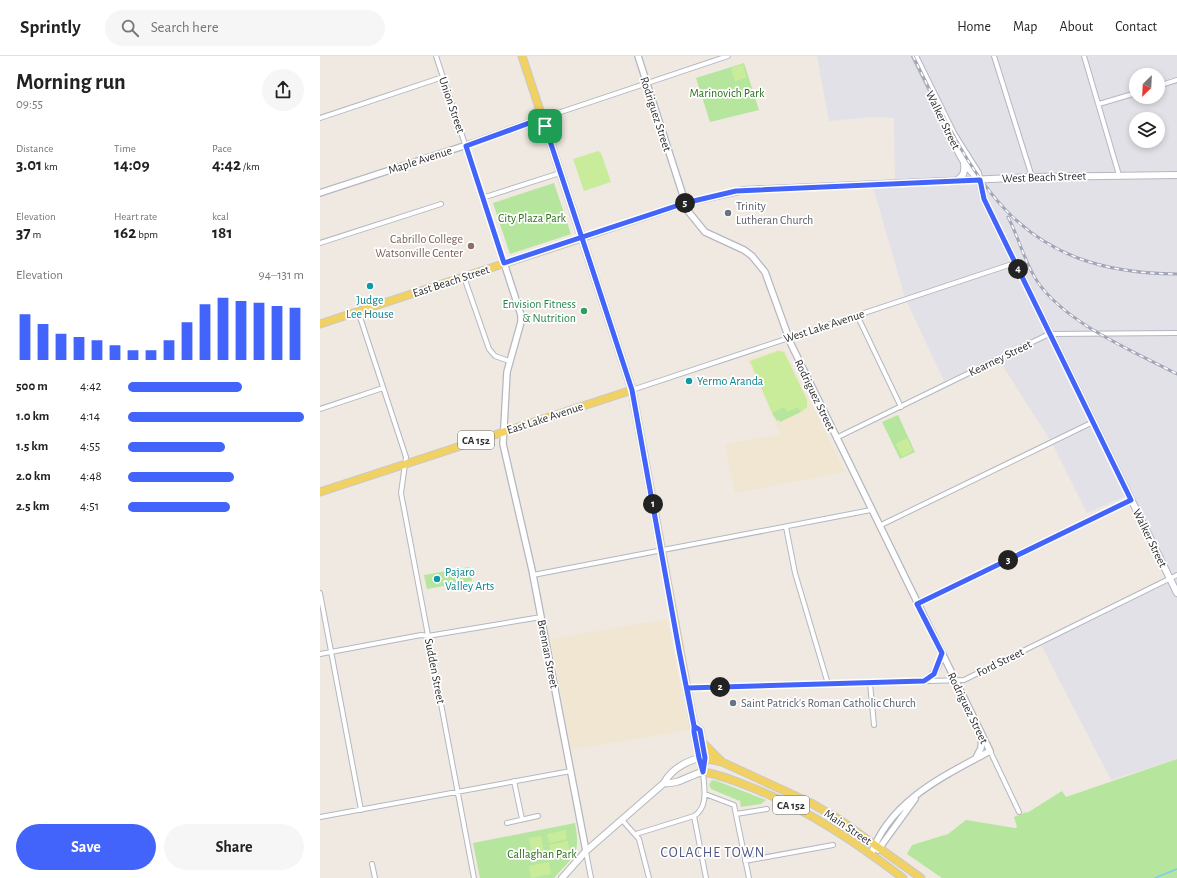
<!DOCTYPE html>
<meta charset="utf-8">
<style>
:root{--surface:#fff;--page:#f6f6f6;--text:#222;--muted:#767676;--line:#e0e0e0;--accent:#4264fb}
body{margin:0;font-family:"Alegreya Sans",sans-serif;background:var(--page);color:var(--text);height:100vh;display:flex;flex-direction:column;font-size:15px;white-space:nowrap}
*{box-sizing:border-box;margin:0}
p{font-size:13px;color:var(--muted)}
.icon{flex:none;width:22px;height:22px;fill:none;stroke:currentColor;stroke-width:2;stroke-linecap:round;stroke-linejoin:round}
.map{position:relative;flex:1;overflow:hidden}
.details{display:flex;flex-direction:column;background:var(--surface);width:320px}
.details>*{flex:none}
.needle{width:26px;rotate:204deg}
.tools{position:absolute;left:809px;top:12px;display:grid;gap:8px}
.tools a{display:grid;place-items:center;width:36px;height:36px;border-radius:50%;background:var(--surface);box-shadow:0 2px 6px #0003;font-size:20px}
.pin{position:absolute;display:grid;place-items:center;width:34px;height:34px;color:#fff;margin:-17px;border-radius:8px;box-shadow:0 2px 6px #0006}
.km{position:absolute;width:20px;height:20px;margin:-10px;border-radius:50%;background:#222;color:#fff;font-size:11px;line-height:20px;text-align:center}
.round{display:grid;place-items:center;flex:none;width:42px;height:42px;border-radius:21px;background:var(--page)}
.head{display:flex;align-items:center;justify-content:space-between;height:68px;padding:0 16px}
h1{font-size:22px;font-weight:700;line-height:30px}
.figures{display:grid;grid-template-columns:repeat(3,1fr);gap:6px;height:68px;padding:4px 16px}
.figures div{display:grid;align-content:center}
.figures b{font-size:17px;font-weight:700}
.figures small{font-size:11px;font-weight:400}
.figures p{font-size:11px}
.chart{height:112px;padding:8px 16px}
.chart p{display:flex;justify-content:space-between}
.chart svg{width:100%;height:72px;margin-top:4px;stroke:var(--accent);stroke-width:6}
.cta{display:flex;gap:8px;margin-top:auto;padding:8px 16px}
.cta a{flex:1;height:46px;border-radius:24px;background:var(--accent);color:#fff;font-size:16px;font-weight:700;line-height:46px;text-align:center}
.cta a+a{background:var(--page);color:var(--text)}
ul{padding:0 16px;list-style:none;font-size:13px}
li{display:grid;grid-template-columns:64px 48px 1fr;align-items:center;height:30px}
li i{height:10px;border-radius:5px;background:var(--accent)}
header{display:flex;align-items:center;gap:24px;box-sizing:border-box;height:56px;padding:0 20px;background:var(--surface);border-bottom:1px solid var(--line)}
header strong{font-size:19px}
nav{display:flex;gap:22px;margin-inline-start:auto;font-size:14px}
.search{width:280px;height:36px;background:var(--page);display:flex;align-items:center;gap:10px;box-sizing:border-box;padding:0 14px;border-radius:22px;color:var(--muted);font-size:15px}
main{display:flex;flex:1;min-height:0}
.map>svg:first-child{display:block}
.industrial{fill:#e3e1e8;fill-rule:evenodd}
.education{fill:#f0e6d1}
.green{fill:#b6e59e}
.pitch{fill:#c9ec9a}
.lines{fill:none;stroke-linecap:round;stroke-linejoin:round}
.stream{stroke:#75cff0;stroke-width:1.5}
.minor-casing{stroke:#b4b7c1;stroke-width:6}
.tertiary-casing{stroke:#b4b7c1;stroke-width:8}
.secondary-casing{stroke:#b4b7c1;stroke-width:8}
.primary-casing{stroke:#c9c9c9;stroke-width:9}
.minor{stroke:#fff;stroke-width:4}
.tertiary{stroke:#fff;stroke-width:5.5}
.secondary{stroke:#fff;stroke-width:6}
.primary{stroke:#f2d163;stroke-width:7}
.rail-casing{stroke:#a3a6b8;stroke-width:3}
.rail{stroke:#fff;stroke-width:1.5;stroke-dasharray:4.5;stroke-linecap:butt}
.route-casing{stroke:#fff;stroke-width:8}
.route{stroke:#4264fb;stroke-width:5}
.worship-dot{fill:#6b7280;stroke:#fff;stroke-width:1.5}
.education-dot{fill:#8d6e63;stroke:#fff;stroke-width:1.5}
.culture-dot{fill:#0f9aa8;stroke:#fff;stroke-width:1.5}
.leisure-dot{fill:#2e9e5b;stroke:#fff;stroke-width:1.5}
.labels{text-anchor:middle;dominant-baseline:central;stroke-width:3.5;stroke-linejoin:round;paint-order:stroke}
.shield{fill:#fff;stroke:#6d6d6d;stroke-width:1}
.shield-label{font-size:11px;font-weight:bold;fill:#2e2e2e}
.park-label{font-size:12px;fill:#2c6e1b;stroke:#fff}
.street-label{font-size:12px;fill:#2e2e2e;stroke:#fff}
.worship-label{font-size:12px;fill:#5b616d;stroke:#fff;text-anchor:start}
.education-label{font-size:12px;fill:#785e54;stroke:#fff;text-anchor:end}
.culture-label{font-size:12px;fill:#0d838f;stroke:#fff;text-anchor:start}
.leisure-label{font-size:12px;fill:#27864d;stroke:#fff;text-anchor:end}
.quarter-label{font-size:14px;letter-spacing:1px;fill:#4d5680;stroke:#fff}
</style>
<header>
<strong>Sprintly</strong>
<div class="search"><svg class="icon" aria-label="search" viewBox="0 0 24 24"><circle cx="10" cy="10" r="6"/><path d="M15 15l6 6"/></svg>Search here</div>
<nav><a>Home</a><a>Map</a><a>About</a><a>Contact</a></nav>
</header>
<main>
<section class="details">
<div class="head"><div><h1>Morning run</h1><p>09:55</p></div><a class="round"><svg class="icon" aria-label="share" viewBox="0 0 24 24"><path d="M12 15V3M7 8l5-5 5 5M5 13v7h14v-7"/></svg></a></div>
<div class="figures">
<div><p>Distance</p><b>3.01<small> km</small></b></div>
<div><p>Time</p><b>14:09</b></div>
<div><p>Pace</p><b>4:42<small> /km</small></b></div>
</div>
<div class="figures">
<div><p>Elevation</p><b>37<small> m</small></b></div>
<div><p>Heart rate</p><b>162<small> bpm</small></b></div>
<div><p>kcal</p><b>181</b></div>
</div>
<div class="chart"><p><span>Elevation</span>94–131 m</p>
<svg viewBox="0 0 160 44" preserveAspectRatio="none"><path d="M5 44V16M15 44V22M25 44V28M35 44V30M45 44V32M55 44V35M65 44V38M75 44V38M85 44V32M95 44V21M105 44V10M115 44V6M125 44V8M135 44V9M145 44V11M155 44V12"/></svg>
</div>
<ul>
<li><b>500 m</b>4:42<i style="width:65%"></i></li>
<li><b>1.0 km</b>4:14<i style="width:100%"></i></li>
<li><b>1.5 km</b>4:55<i style="width:55%"></i></li>
<li><b>2.0 km</b>4:48<i style="width:60%"></i></li>
<li><b>2.5 km</b>4:51<i style="width:58%"></i></li>
</ul>
<div class="cta"><a>Save</a><a>Share</a></div>
</section>
<div class="map">
<svg width="857" height="822" viewBox="0 0 857 822">
<rect width="100%" height="100%" fill="#efe9e1"/>
<!-- industrial -->
<path class="industrial" d="M497 0H857V703L791 724 720 587 846 524 806 440 767 457 732 387 677 301 624 325 585 242 553 131 575 130 574 62 554 61 509 65ZM816 19H838V41H816ZM816 63H838V85H816Z"/>
<!-- education -->
<path class="education" d="M463 292 525 416 415 437 405 388 460 378 427 303Z
M347 563 369 674 251 694 231 583Z"/>
<!-- green -->
<path class="green" d="M424 7 439 54 390 66 376 22Z
M234 127 251 178 190 198 173 147Z
M464 350 478 351 481 356 460 366 459 364 457 365 452 357Z
M578 359 595 396 580 403 562 366Z
M149 511 152 525 107 533 104 519Z
M857 703V822H622L587 798 592 789 628 778 646 764 695 772 697 771 694 761 706 756 707 757 742 735 746 741Z
M392 724 397 725 446 744 441 748 421 751 420 745 391 733 389 729Z
M255 767C261 800 254 799 234 822H160L153 787Z"/>
<!-- pitch -->
<path class="pitch" d="M423 8 427 22 415 25 411 12Z
M278 95 281 97 291 126 264 135 253 103Z
M458 295 464 296 487 344V351L481 356 478 351 467 356 464 351 452 357 430 305Z
M587 382 593 395 582 401 576 388Z
M246 774 247 783 229 787 227 778Z
M221 780 225 800 213 802 209 782Z
M248 785 249 794 231 798 229 789Z
M229 806 231 818 211 822 209 810Z"/>
<g class="lines">
<!-- stream -->
<path class="stream" d="M835 822 857 813"/>
<defs>
<path id="minor" d="M116 0 184 207
M674 0 712 121
M764 0 799 119
M838 30 857 24
M779 48 816 37
M0 62 123 21
M223 62 408 0
M162 142 240 117
M0 187 121 148
M144 221 169 293 175 300 189 305
M38 255 86 401 81 437 154 822
M537 259 581 351
M312 334 695 207
M0 353 63 332
M516 382 729 278 857 277
M559 470 773 366
M466 471 475 517 508 628
M213 519 551 454
M0 537 41 754
M597 548 811 444
M0 598 101 579 108 580 221 561
M550 627 554 669
M367 632 644 624 857 519
M670 695 699 756
M383 716C384 731 389 751 374 760L386 822
M194 725 202 763
M385 738 414 749 429 822
M416 758 447 753
M0 761 251 715
M302 764 319 783 329 822
M187 767 218 760
M316 778 374 760
M266 796 271 822
M425 805 513 789
M52 808 55 822"/>
<path id="tertiary" d="M318 0 368 155 385 176 424 194 432 200 445 216 471 288 670 695C624 720 569 745 551 799
M0 137 159 85 223 62
M184 207 201 259V266L187 316 183 388 212 514 266 795
M604 625C616 619 618 610 622 597
M656 702 661 692 662 680
M558 794 595 743"/>
<path id="secondary" d="M595 0 634 79 658 117 664 143 857 537
M632 83C639 98 646 113 660 124
M636 125C644 120 645 116 644 107
M262 182 365 147 424 134 712 121 857 119
M344 727C358 729 369 719 383 716
M242 822 266 795 344 727C351 714 365 706 379 702"/>
<path id="primary" d="M202 0 312 334 374 670 375 680 383 716
M0 268 262 182
M0 436 312 334
M374 670 380 674 385 706
M383 687 401 705
M379 702H385L402 706 491 747 520 764 601 822
M383 716C403 719 420 727 438 734 491 756 537 787 583 822"/>
</defs>
<!-- minor casing -->
<use href="#minor" class="minor-casing"/>
<!-- tertiary casing -->
<use href="#tertiary" class="tertiary-casing"/>
<!-- secondary casing -->
<use href="#secondary" class="secondary-casing"/>
<!-- primary casing -->
<use href="#primary" class="primary-casing"/>
<!-- minor -->
<use href="#minor" class="minor"/>
<!-- tertiary -->
<use href="#tertiary" class="tertiary"/>
<!-- secondary -->
<use href="#secondary" class="secondary"/>
<!-- primary -->
<use href="#primary" class="primary"/>
<defs>
<path id="rail" d="M593 0C656 128 696 217 857 218
M688 161C699 182 704 205 717 225 745 267 813 295 857 318"/>
</defs>
<!-- rail casing -->
<use href="#rail" class="rail-casing"/>
<!-- rail -->
<use href="#rail" class="rail"/>
</g>
<g class="lines">
<defs>
<path id="route" d="M225 70 260 176 264 188 312 334 359 594 374 670V676L379 702 383 716 385 702 380 674 374 670 367 632 604 625 614 618 622 597 597 548 811 444 664 143 660 124 416 135 365 147 184 207 146 90 223 62 225 70"/>
</defs>
<!-- route casing -->
<use href="#route" class="route-casing"/>
<!-- route -->
<use href="#route" class="route"/>
</g>
<!-- markers -->
<g class="worship-dot">
<circle cx="408" cy="157" r="4"/>
<circle cx="413" cy="647" r="4"/>
</g>
<circle class="education-dot" cx="151" cy="190" r="4"/>
<g class="culture-dot">
<circle cx="50" cy="230" r="4"/>
<circle cx="369" cy="325" r="4"/>
<circle cx="117" cy="523" r="4"/>
</g>
<circle class="leisure-dot" cx="264" cy="255" r="4"/>
<g class="labels">
<!-- shield labels -->
<g class="shield">
<rect x="138" y="375" width="36" height="18" rx="3"/>
<rect x="453" y="740" width="36" height="18" rx="3"/>
</g>
<g class="shield-label">
<text x="156" y="384">CA 152</text>
<text x="471" y="749">CA 152</text>
</g>
<!-- park labels -->
<g class="park-label">
<text x="407" y="37">Marinovich Park</text>
<text x="212" y="162">City Plaza Park</text>
<text x="222" y="798">Callaghan Park</text>
</g>
<!-- street labels -->
<g class="street-label">
<text transform="translate(132 49) rotate(71)">Union Street</text>
<text transform="translate(336 58) rotate(72)">Rodriguez Street</text>
<text transform="translate(623 64) rotate(64)">Walker Street</text>
<text transform="translate(100 104) rotate(-18)">Maple Avenue</text>
<text transform="translate(724 121) rotate(-2)">West Beach Street</text>
<text transform="translate(131 225) rotate(-18)">East Beach Street</text>
<text transform="translate(504 270) rotate(-18)">West Lake Avenue</text>
<text transform="translate(680 302) rotate(-26)">Kearney Street</text>
<text transform="translate(495 339) rotate(64)">Rodriguez Street</text>
<text transform="translate(225 362) rotate(-18)">East Lake Avenue</text>
<text transform="translate(830 482) rotate(64)">Walker Street</text>
<text transform="translate(228 598) rotate(79)">Brennan Street</text>
<text transform="translate(680 606) rotate(-26)">Ford Street</text>
<text transform="translate(115 615) rotate(79)">Sudden Street</text>
<text transform="translate(648 652) rotate(64)">Rodriguez Street</text>
<text transform="translate(528 771) rotate(34)">Main Street</text>
</g>
<!-- worship labels -->
<g class="worship-label">
<text x="416" y="150">Trinity<tspan x="416" dy="14">Lutheran Church</tspan></text>
<text x="421" y="647">Saint Patrick's Roman Catholic Church</text>
</g>
<!-- education labels -->
<g class="education-label">
<text x="143" y="183">Cabrillo College<tspan x="143" dy="14">Watsonville Center</tspan></text>
</g>
<!-- culture labels -->
<g class="culture-label">
<text x="50" y="244" text-anchor="middle">Judge<tspan x="50" dy="14">Lee House</tspan></text>
<text x="377" y="325">Yermo Aranda</text>
<text x="125" y="516">Pajaro<tspan x="125" dy="14">Valley Arts</tspan></text>
</g>
<!-- leisure labels -->
<g class="leisure-label">
<text x="256" y="248">Envision Fitness<tspan x="256" dy="14">&amp; Nutrition</tspan></text>
</g>
<!-- quarter labels -->
<g class="quarter-label">
<text x="393" y="797">COLACHE TOWN</text>
</g>
</g>
</svg>
<div class="tools">
<a><svg class="needle" viewBox="-14 -14 28 28"><path d="M0-13l5 13h-10z" fill="#e53935"/><path d="M0 13l5-13h-10z" fill="#767676"/></svg></a>
<a><svg class="icon" aria-label="layers" viewBox="0 0 24 24"><path d="M12 4l9 5-9 5-9-5zM3 14l9 5 9-5"/></svg></a>
</div>
<div class="pin" style="left:225px;top:70px;background:#1e9e55"><svg class="icon" aria-label="arrive" viewBox="0 0 24 24"><path d="M6 21V4h12l-3 4 3 4H6"/></svg></div>
<b class="km" style="left:333px;top:448px">1</b>
<b class="km" style="left:400px;top:631px">2</b>
<b class="km" style="left:688px;top:504px">3</b>
<b class="km" style="left:698px;top:213px">4</b>
<b class="km" style="left:365px;top:147px">5</b>
</div>
</main>
